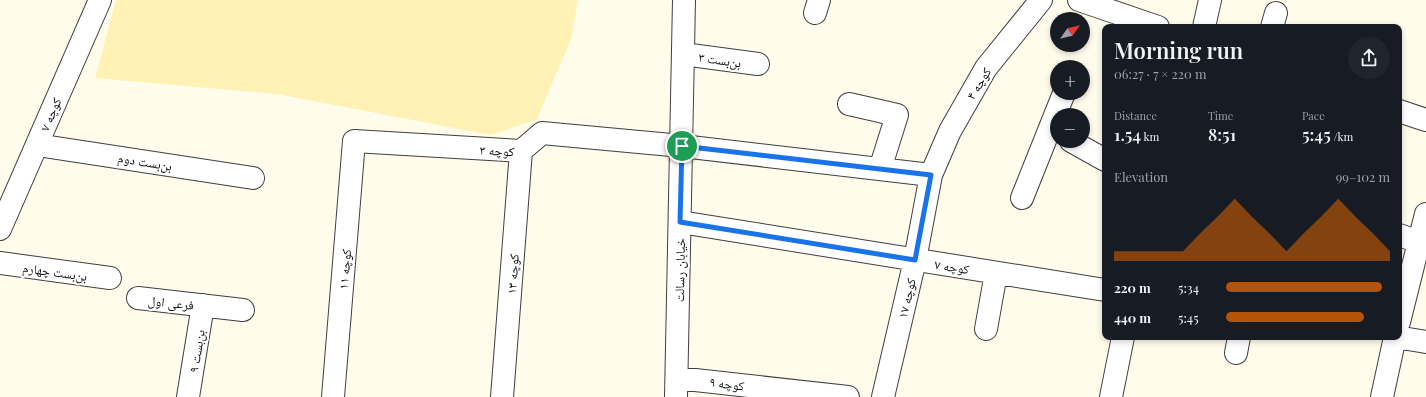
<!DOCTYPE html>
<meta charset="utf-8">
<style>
:root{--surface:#171b24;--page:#20242c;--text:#f1f3f6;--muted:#9ea1a6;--accent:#b45309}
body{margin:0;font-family:"Playfair Display","Noto Naskh Arabic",serif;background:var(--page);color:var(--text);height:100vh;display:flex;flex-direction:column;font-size:15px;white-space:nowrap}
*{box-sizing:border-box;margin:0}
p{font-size:13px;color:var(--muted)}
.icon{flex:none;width:22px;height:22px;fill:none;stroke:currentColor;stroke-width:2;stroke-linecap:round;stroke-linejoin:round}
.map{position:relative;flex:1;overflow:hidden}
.panel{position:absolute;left:1102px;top:24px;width:300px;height:316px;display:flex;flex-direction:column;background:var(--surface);border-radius:8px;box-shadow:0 2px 6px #0003}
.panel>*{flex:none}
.needle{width:26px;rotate:56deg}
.tools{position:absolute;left:1050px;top:12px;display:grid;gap:8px}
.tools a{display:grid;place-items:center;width:40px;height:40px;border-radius:50%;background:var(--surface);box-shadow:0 2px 6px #0003;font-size:20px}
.pin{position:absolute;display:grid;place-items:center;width:34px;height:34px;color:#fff;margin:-17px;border:2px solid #fff;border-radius:50%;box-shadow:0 1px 4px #0007}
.round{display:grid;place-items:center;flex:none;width:42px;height:42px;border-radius:21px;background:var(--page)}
.overview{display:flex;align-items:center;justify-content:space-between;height:68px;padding:0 12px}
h1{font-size:22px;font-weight:600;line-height:30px}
.stats{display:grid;grid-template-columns:repeat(3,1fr);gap:6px;height:68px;padding:4px 12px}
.stats div{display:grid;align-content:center}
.stats b{font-size:17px;font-weight:600}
.stats small{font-size:11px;font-weight:400}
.stats p{font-size:11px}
.chart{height:112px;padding:8px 12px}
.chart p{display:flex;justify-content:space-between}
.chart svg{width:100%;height:72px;margin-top:4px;fill:var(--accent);opacity:.7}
ul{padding:0 12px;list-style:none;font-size:13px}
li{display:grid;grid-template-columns:64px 48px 1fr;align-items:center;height:30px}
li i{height:10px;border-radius:5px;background:var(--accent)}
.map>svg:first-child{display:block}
.sand{fill:#fff2b4}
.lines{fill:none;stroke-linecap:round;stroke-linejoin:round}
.minor-casing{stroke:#3f3f3f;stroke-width:24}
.minor{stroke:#fff;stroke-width:22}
.route-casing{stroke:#fff;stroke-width:8}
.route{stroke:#1a73e8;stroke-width:5}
.labels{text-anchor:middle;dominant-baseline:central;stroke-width:4;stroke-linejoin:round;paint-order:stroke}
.street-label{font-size:13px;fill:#0c0c0c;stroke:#fff}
</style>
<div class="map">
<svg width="1426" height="397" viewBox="0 0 1426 397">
<rect width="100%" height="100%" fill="#fffcec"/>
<!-- sand -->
<path class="sand" d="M116 0H578L571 39 537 119 491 135 277 94 95 78Z"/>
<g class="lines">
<defs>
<path id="minor" d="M1079 0 1158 27
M815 13 819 0
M1204 27 1210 0
M1272 27 1276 13
M683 54 758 64
M849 104 897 115 880 169
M1399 111 1426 120
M1071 141 1105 160
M37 145 253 178
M1022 198 1064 93
M680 222 1105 290
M0 229 100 0
M1399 235 1419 242
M0 263 110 278
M138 298 243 310
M1399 322 1426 214
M986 329 996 273
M1396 337 1426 342
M1236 353 1239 337
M677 378 848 397
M188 397 203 305
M333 397 354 141 521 151 542 133 682 146 931 175
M502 397 521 151
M676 397 684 0
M883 397 915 260 931 175 950 131 986 68 1041 0
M1111 397 1123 337
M1382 397 1395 337"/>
</defs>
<!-- minor casing -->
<use href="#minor" class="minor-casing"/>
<!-- minor -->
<use href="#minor" class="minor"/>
</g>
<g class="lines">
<defs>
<path id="route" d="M682 146 931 175 915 260 680 222Z"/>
</defs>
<!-- route casing -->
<use href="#route" class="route-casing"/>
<!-- route -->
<use href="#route" class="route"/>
</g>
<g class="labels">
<!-- street labels -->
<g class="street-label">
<text transform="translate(720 59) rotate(8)">بن‌بست ۳</text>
<text transform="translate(978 83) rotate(-58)">کوچه ۴</text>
<text transform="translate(50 114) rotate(-67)">کوچه ۷</text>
<text transform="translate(497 150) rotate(3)">کوچه ۳</text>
<text transform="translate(145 161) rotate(9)">بن‌بست دوم</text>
<text transform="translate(952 266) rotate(9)">کوچه ۷</text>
<text transform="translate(344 269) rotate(-85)">کوچه ۱۱</text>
<text transform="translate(679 270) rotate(-89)">خیابان رسالت</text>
<text transform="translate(55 271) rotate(8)">بن‌بست چهارم</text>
<text transform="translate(512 274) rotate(-86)">کوچه ۱۳</text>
<text transform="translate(906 298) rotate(-77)">کوچه ۱۷</text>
<text transform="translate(171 302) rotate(6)">فرعی اول</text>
<text transform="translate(196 351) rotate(-81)">بن‌بست ۹</text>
<text transform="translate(727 383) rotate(7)">کوچه ۹</text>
</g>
</g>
</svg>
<div class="tools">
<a><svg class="needle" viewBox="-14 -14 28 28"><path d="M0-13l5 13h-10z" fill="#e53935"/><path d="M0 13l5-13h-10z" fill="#9ea1a6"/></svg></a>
<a>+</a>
<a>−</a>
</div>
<div class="pin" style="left:682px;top:146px;background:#1e9e55"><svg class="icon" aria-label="arrive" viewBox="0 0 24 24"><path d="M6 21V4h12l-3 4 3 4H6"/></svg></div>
<section class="panel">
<div class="overview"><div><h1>Morning run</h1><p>06:27 · 7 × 220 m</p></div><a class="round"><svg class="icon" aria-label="share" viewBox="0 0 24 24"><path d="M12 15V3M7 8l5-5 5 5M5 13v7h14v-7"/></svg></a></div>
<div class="stats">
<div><p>Distance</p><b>1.54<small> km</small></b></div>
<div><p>Time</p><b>8:51</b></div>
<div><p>Pace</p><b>5:45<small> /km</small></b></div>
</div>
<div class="chart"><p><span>Elevation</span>99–102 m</p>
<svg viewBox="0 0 160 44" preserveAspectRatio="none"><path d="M0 44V38L10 38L20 38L30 38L40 38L50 27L60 17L70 6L80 17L90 27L100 38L110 27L120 17L130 6L140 17L150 27L160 38V44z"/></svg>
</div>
<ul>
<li><b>220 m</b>5:34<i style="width:95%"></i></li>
<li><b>440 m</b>5:45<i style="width:84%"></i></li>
</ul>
</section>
</div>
